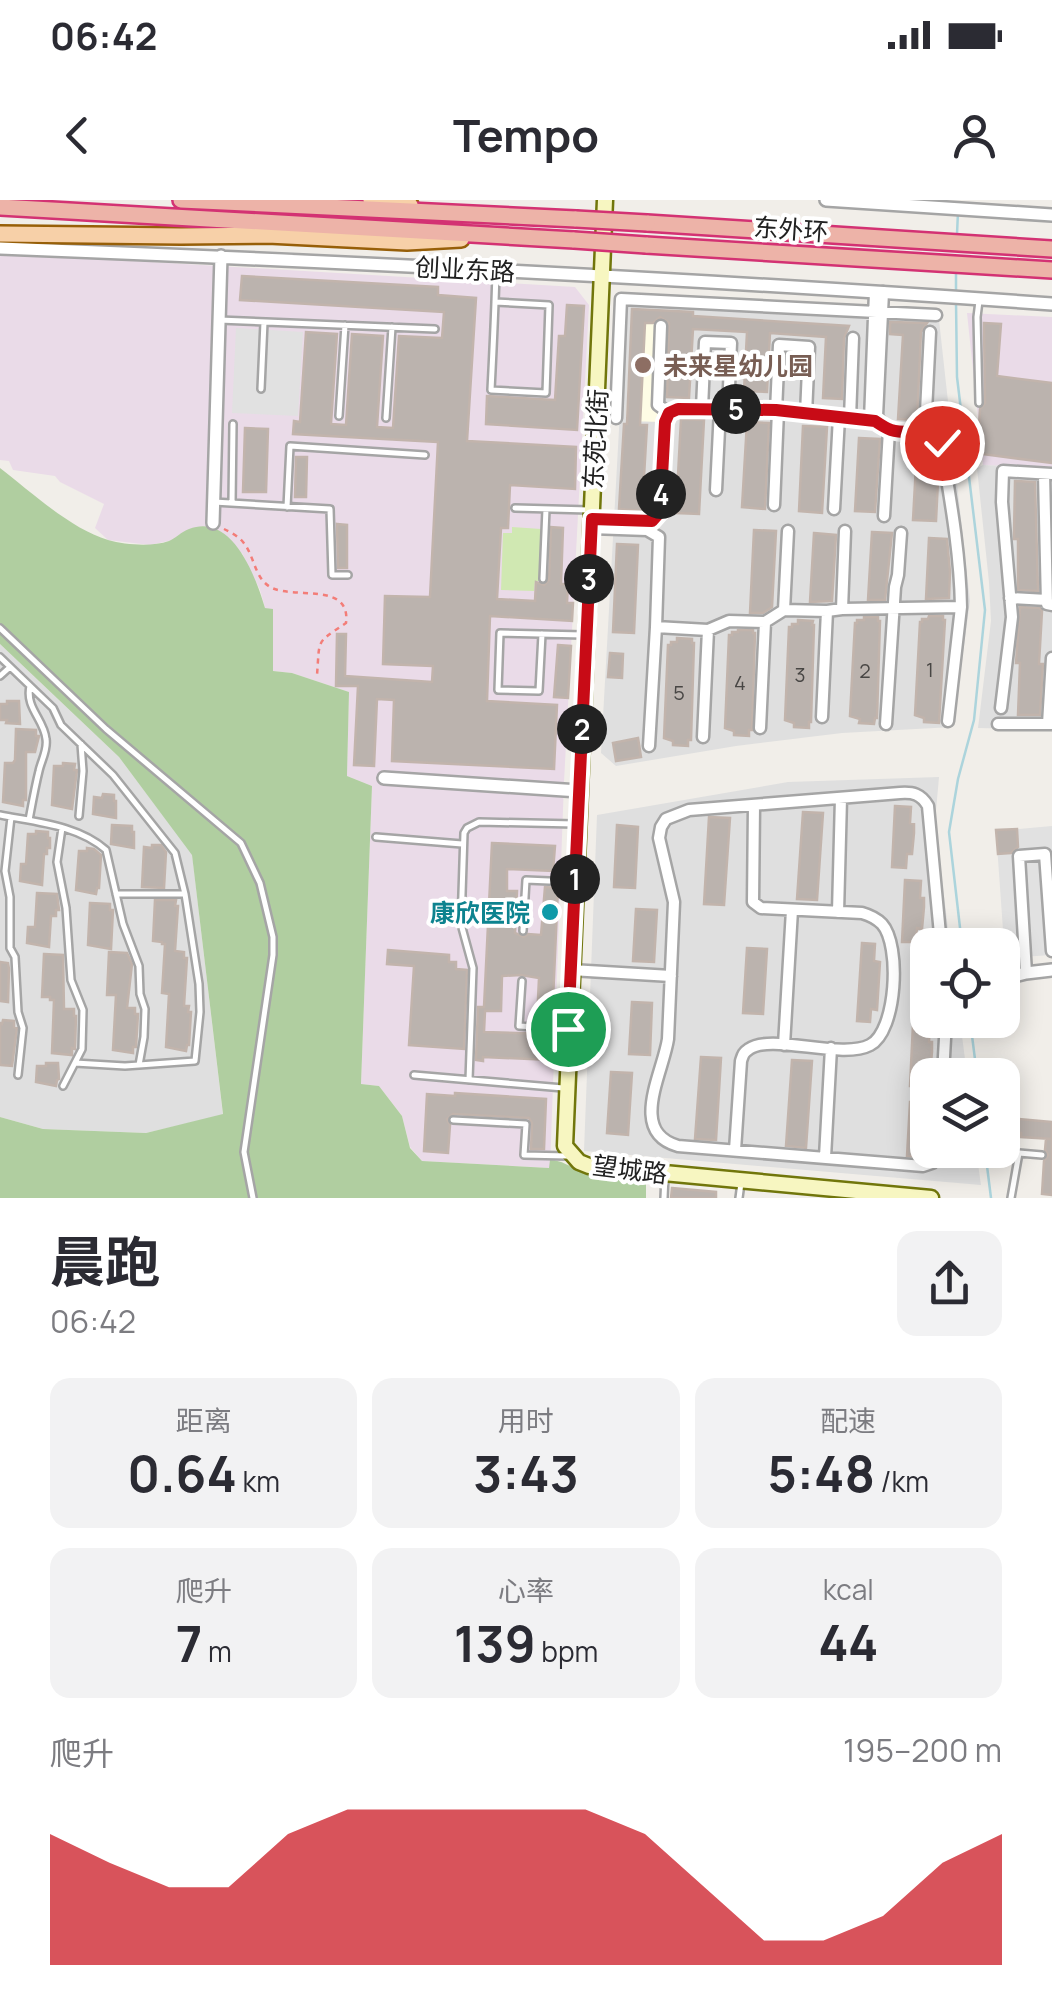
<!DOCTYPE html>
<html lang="zh">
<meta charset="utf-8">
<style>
:root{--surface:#fff;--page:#f2f2f3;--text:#2b2b33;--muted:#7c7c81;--accent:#c80b16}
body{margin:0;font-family:Manrope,"Noto Sans SC",sans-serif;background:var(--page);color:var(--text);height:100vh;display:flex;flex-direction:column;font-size:38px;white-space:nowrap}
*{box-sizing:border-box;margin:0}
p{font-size:32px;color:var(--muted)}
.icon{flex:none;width:55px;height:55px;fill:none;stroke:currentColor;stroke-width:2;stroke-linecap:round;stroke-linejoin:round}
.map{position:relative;height:998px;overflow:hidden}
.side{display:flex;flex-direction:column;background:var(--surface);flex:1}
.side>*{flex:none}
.tools{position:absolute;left:910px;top:728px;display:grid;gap:20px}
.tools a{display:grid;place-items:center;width:110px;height:110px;border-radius:20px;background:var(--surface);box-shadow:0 5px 25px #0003;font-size:50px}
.pin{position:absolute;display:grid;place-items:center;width:85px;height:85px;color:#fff;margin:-42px;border:5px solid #fff;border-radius:50%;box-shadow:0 2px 10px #0007}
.km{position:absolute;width:50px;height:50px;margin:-25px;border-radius:50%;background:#222;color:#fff;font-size:28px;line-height:50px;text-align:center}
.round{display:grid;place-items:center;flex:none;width:105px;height:105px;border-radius:20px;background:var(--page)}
.headline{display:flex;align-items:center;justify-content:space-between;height:170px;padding:0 50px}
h1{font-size:55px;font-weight:700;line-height:75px}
.metrics{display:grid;grid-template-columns:repeat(3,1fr);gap:15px;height:170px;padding:10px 50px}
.metrics div{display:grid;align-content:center;border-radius:20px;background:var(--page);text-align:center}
.metrics b{font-size:50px;font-weight:700}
.metrics small{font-size:28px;font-weight:400}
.metrics p{font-size:28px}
.chart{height:280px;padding:20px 50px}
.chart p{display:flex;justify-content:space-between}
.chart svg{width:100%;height:180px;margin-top:10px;fill:var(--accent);opacity:.7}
.status{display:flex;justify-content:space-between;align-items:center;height:70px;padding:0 50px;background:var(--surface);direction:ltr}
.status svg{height:28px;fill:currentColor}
header{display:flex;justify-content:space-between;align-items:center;height:130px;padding:0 50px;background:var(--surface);font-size:45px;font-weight:700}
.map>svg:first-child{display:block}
.residential{fill:#dfdfdf}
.industrial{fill:#eadbe8}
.education{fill:#fefce5}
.grass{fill:#d0e8b2}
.forest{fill:#b0cea0}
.parking{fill:#e1e1e1}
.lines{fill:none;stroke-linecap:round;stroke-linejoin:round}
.stream{stroke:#acd4dc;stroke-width:2.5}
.building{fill:#bbb3ae;stroke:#c2b4ac;stroke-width:2.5}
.service-casing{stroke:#a5a5a5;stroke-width:10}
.minor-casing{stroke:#a5a5a5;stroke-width:15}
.tertiary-casing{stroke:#a5a5a5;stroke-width:16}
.secondary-casing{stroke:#71760b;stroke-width:19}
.primary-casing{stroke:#975f08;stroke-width:20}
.trunk-casing{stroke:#d33273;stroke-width:20}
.path{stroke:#f37d78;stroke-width:2.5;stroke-dasharray:5 5;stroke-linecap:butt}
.service{stroke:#fff;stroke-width:5}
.minor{stroke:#fff;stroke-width:10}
.tertiary{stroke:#fff;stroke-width:11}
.secondary{stroke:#f7f6c1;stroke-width:14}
.primary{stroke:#f7d0a8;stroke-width:15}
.trunk{stroke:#edb3a8;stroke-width:15}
.trunk-bridge-casing{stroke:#d33273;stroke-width:20;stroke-linecap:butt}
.trunk-bridge{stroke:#edb3a8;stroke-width:15}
.route-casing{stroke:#fff;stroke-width:20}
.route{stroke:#c80b16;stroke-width:12}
.education-dot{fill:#8d6e63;stroke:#fff;stroke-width:4}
.culture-dot{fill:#0f9aa8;stroke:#fff;stroke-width:4}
.labels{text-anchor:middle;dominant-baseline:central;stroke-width:8;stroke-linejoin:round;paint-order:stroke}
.number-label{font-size:20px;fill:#484644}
.street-label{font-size:25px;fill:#212121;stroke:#fff}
.education-label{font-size:25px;font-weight:bold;fill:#785e54;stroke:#fff;text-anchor:start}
.culture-label{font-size:25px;font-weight:bold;fill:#0d838f;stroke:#fff;text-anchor:end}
</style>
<div class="status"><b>06:42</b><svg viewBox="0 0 49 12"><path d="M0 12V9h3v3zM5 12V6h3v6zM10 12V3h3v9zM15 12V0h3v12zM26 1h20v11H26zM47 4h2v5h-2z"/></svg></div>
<header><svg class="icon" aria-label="back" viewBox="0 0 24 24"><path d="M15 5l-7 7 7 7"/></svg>Tempo<svg class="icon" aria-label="person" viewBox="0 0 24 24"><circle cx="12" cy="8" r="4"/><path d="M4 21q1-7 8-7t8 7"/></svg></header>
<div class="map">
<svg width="1052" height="998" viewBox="0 0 1052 998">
<rect width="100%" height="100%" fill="#f1eee9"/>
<!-- residential -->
<path class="residential" d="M626 104 939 120 970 401 953 527 842 533 736 546 616 566 601 553Z
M983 265 1052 267V530L978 528 991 421 989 382 977 268Z
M0 444 119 557 192 654 223 915 146 933 43 929 0 917Z
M939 577 935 622 950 745H928V820H960L967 875H928V950H976L981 985 584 951 597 615 788 582Z"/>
<!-- industrial -->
<path class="industrial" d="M0 53 575 87 589 105 564 582 550 968 422 961 410 947 402 916 379 886 361 884 372 586 347 576 349 492 292 473 273 471V410L265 408 260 390 242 353 180 334 173 340 150 345 108 340 95 328 104 304 60 282 55 276 13 270 9 261 0 260Z
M967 113 1052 117V267L983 265Z"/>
<!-- education -->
<path class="education" d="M631 122 659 123 660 210 662 222 626 221Z"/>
<!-- grass -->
<path class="grass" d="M512 327 541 329 539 381H535L534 391 501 390 503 333H512Z"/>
<!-- forest -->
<path class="forest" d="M0 268C31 292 71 329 108 340 126 345 152 347 169 341 176 338 181 332 189 329 232 312 256 377 265 408L273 409V471L292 473 349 492 347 576 372 586 361 884 379 886 402 916 410 948 422 961 549 968 550 960C562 960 569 967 581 970 602 975 624 977 646 979V998H0V917L43 929 146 933 223 914 192 655 119 557 0 444Z"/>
<!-- parking -->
<path class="parking" d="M236 128 303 132 298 216 232 213Z
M1052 626V755L1005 758 996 631Z"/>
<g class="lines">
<!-- stream -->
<path class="stream" d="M957 34 958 12
M956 72V94
M956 102 957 177 985 410 974 520 958 579 949 632 962 745
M970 820 977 875
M985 950 991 998"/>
</g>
<!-- building -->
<path class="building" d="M242 76 438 87V95L476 98 467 241 576 247 575 289 510 285 508 328H501L497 399 535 401 536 382 544 385 549 380 551 327 563 328 561 384H568L567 403H573L572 421 490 416 487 501 557 505 554 569 392 561 394 500 377 499 374 566 354 565 358 486H336L337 434H346L345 476 432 482 433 466 383 464 385 396 430 397 438 242 293 234 294 221 300 222 306 132 337 134 331 224 346 225 352 134 383 136 377 227 393 228 399 136 442 138 444 112 240 100Z
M567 105 584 106 577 230 486 224 487 196 555 200 559 136H565Z
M632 109 693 112V116L849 126 844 138 842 199 823 198 826 137 770 133 767 192 744 191 747 132 693 129 689 198 667 197 669 123 660 117 653 123H645L640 225H647L642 311 619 309 624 224H627Z
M890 122 927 123 921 132 917 220 898 219 903 135 890 134Z
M984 123 1001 124 997 176 1052 183V263L982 254 983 245 979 227 980 209 985 203Z
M681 219 704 220 699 314 676 313Z
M747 222 769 223 765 309 742 307Z
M803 226 827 227 822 313 799 311Z
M245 228 268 229 266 292H243Z
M859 238 880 239 875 312 855 311Z
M917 247H933L938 281 936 321 913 320Z
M296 257H307L306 297H295Z
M1015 281 1035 282 1038 391 1018 390V339H1014V333Z
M337 324 347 325V368H338Z
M754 330 776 331 772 407 763 413H750Z
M872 332 892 333 885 400H868Z
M814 333 836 335 832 401 810 402Z
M929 338 947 339 950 372 949 398 926 399Z
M617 344 638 345 634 433 613 432Z
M1020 407 1040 408 1042 411 1039 464H1043L1040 515H1018L1020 463H1016Z
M929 416H943V420H945L939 523 924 522V518L915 515 920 422H922V419H928Z
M864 417H878V421H880L877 518H875L874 524 859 523 860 519 850 516 855 423H857V420H864Z
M798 420 813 421 812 425H814L811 522H809V528L794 527V523L785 520 789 427H792V424H798Z
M738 430H753V433H755L752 530H749V536L734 535V531L725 528 729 435H732V432H738Z
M677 438 692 439V443H694L691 540H688V546L673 545V541L664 538 668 445H671V442H677Z
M558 445 571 446 568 498 554 497Z
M610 453 623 454 622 478 608 477Z
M7 501H19L20 524 6 523 7 520H0V504H7Z
M16 529 36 530V536H39L35 552H26V600H23V606L3 602 5 563H13L15 560Z
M638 538 641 557 616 561 613 543Z
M63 563 75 564 74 570H77L72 609 52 605 54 566H63Z
M103 594 114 595V601H116V618L93 614 94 597 102 598Z
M895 606 911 607 910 623 914 624V633L912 654H907L906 668 892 667Z
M803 612 823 613 817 700 797 699Z
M709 617 730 618 724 705 704 704Z
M112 625 132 626V632H134V648L111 644Z
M617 625 638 627 635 688 614 687Z
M1017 629 1018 647 1011 653 998 654 996 630Z
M36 631 48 632V638H50V648H47V654H44L42 685 20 681 21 664H26L28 634H36Z
M492 643 555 646 553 671 507 669V691H517L515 733 524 737 528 734 541 735 545 687 558 688 552 822 537 821 539 778 521 775 502 776 501 811H485L484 832 551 834 550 860 483 857V861L476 860 478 807H484Z
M152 645H161L166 652 164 688 142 687 144 647 152 648Z
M87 648 94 649 101 655 99 688H97L96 694 76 690 79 651H87Z
M905 680 921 681 920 698H924V707L922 729 917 728 916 742H902Z
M37 693 57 694 59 710H56V716H51L49 747 27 743 28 727H35Z
M155 700H176L175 706H178L175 751 184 752V758H187L184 806H189L188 812H191L189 845H187L186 851 166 847 169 794 162 793 165 744H162V742L153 741Z
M90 703 110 704V710H113L111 749 88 745Z
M636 709 657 710 654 762 633 761Z
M862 743 875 744 874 761 880 762 877 810 871 809 870 822 857 821Z
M747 748 767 749 763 814 743 813Z
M388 750 449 755V762H456V769L467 770 464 849 409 845 414 766 387 764Z
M109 752 127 753 132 764 127 808H135V814H138L136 847H133V853L113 850 116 795H107Z
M44 754 63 755 64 809H74V816H76L75 849 72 848V855L52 853 54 800H50V797H42Z
M0 762 8 763 9 769 8 802 0 801Z
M632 802 652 803 650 855 629 854Z
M3 820 14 821V827L17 828 12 866 1 865 0 863V823L2 824Z
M913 824 930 825 929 842H932V852L930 873 926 872 925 886H910Z
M701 857 721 858 716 940 695 939Z
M792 860 812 861 806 948 786 946Z
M46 863H58L59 879 57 880 56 886 36 882 37 866H46Z
M611 872 632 873 628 935 607 933Z
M455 893 546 899 544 949H531L532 923 529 918 453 914 447 919 450 925 448 953 424 951 427 894 455 896Z
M910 902 926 903 927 950H922V957L907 956Z
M1009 918 1052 922V939L1021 937V933L1002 932V923H1009Z
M1046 939H1052V995L1042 994 1044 961 1048 955 1045 950Z
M672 988 716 992V998H671Z"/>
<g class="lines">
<defs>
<path id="service" d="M495 102 549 105 546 193 491 190C493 151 495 111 496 71
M219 120 435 129
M261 189 264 122
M979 203 977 117 979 101
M339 216 345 125
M386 218 392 127
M214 302 330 309 332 375H348
M232 303 233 224
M287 307 290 246 425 255
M515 308 589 310
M543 379 546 309
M0 428 106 529 241 643 260 683 273 737V755L244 952 253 998
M542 434 539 491 498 490 500 433 583 435
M0 457 53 508 61 525 113 575 175 653 185 694 199 784 200 812 195 861 125 866 75 863
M0 476 10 467
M0 615C35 622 78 625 106 650L123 724 139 766 140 794 145 809 144 837 139 865
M79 616 83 571 81 544
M11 617 5 671 10 697V748L15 757 18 812 23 828 18 875
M29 620C32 604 35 587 39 571 41 561 48 550 46 539 44 519 25 508 30 486
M62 628 57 662 66 708 71 780 83 810 82 849 63 886
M376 637 462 644
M116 694H185
M523 731 526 680 572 682
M522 781 519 826 565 829
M414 875 563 888
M469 880 473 768 461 724 464 633 467 628 479 622 575 624
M453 920 526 924 524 955 567 956
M664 998 665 976
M739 998 741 983
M1011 998 1019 953 1042 955"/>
<path id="minor" d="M661 126 658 205 669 213
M702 208 705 142 731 143 728 209
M776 211 779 145 809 147 806 214
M616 218 621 99 936 115
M850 218 853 138
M925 232 930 132
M1044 274 1047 404 1052 405
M716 290 720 209
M774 305 778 211
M834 309 839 217
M884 316 889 230
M592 319 652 321 660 312 665 221 669 213 677 209H754L870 220 875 92
M591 328 647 330 659 337 656 427 708 430 729 421 765 422 784 410 827 411 842 409 961 407C960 351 950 298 941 243 925 218 892 246 877 216L883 92
M1010 398 1047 400
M842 409 845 331
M784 410 788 331
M1001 508 1012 417 1002 302 1003 271 1052 274
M822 517 827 411
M948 521 961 407
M886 524 895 387 898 375 901 333
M998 524H1051
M1048 524 1052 458
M760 528 765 422
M703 537 708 430
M649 546 656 427
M838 712 841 598
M571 770 671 776
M1026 773 1019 656 1045 654 1052 751
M784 845 792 710
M943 875 946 820
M735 950 741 861C743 855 743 853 749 849 771 833 842 860 870 845 897 831 901 745 882 724 876 718 869 715 862 713L761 708 753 702 754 605
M938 950 932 963 923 966 678 946C628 932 663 873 668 839L674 702 659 638 661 627 666 619 689 610 900 593C913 592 921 594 928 606L941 745
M825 957 831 848"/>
<path id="tertiary" d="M826 0 1052 15
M0 48C351 62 702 79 1052 104
M213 323 221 56
M384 578 579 591
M1002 779 1026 773 1052 770"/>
<path id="secondary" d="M605 0 565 946 579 962 589 966 931 998"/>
<path id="primary" d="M371 0 410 5
M0 34 181 36 268 35 407 42 461 39"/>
<path id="trunk" d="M181 0 576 19
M0 7 574 40
M647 23 1052 49
M646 45 1052 70"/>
</defs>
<!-- service casing -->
<use href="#service" class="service-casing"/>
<!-- minor casing -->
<use href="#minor" class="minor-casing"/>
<!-- tertiary casing -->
<use href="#tertiary" class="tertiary-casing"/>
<!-- secondary casing -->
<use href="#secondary" class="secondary-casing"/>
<!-- primary casing -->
<use href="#primary" class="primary-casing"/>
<!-- trunk casing -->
<use href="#trunk" class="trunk-casing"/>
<!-- path -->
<path class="path" d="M224 329C230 332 238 336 243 342 255 356 254 379 272 388 296 399 351 382 346 423 315 444 320 438 317 475"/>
<!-- service -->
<use href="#service" class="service"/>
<!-- minor -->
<use href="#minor" class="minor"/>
<!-- tertiary -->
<use href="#tertiary" class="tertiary"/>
<!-- secondary -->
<use href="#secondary" class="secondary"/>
<!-- primary -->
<use href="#primary" class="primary"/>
<!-- trunk -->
<use href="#trunk" class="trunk"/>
<defs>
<path id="trunk-bridge" d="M576 19 647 23
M574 40 646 45"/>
</defs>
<!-- trunk-bridge casing -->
<use href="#trunk-bridge" class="trunk-bridge-casing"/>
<!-- trunk-bridge -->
<use href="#trunk-bridge" class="trunk-bridge"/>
</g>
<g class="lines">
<defs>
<path id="route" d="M568 829 592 319 652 321 660 312 665 222 669 213 678 209 776 210 875 221C878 223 888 229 891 230 910 236 929 225 942 243"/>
</defs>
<!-- route casing -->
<use href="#route" class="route-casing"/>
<!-- route -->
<use href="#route" class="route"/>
</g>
<!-- markers -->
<circle class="education-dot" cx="643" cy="165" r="10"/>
<circle class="culture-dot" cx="550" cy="712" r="10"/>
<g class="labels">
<!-- number labels -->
<g class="number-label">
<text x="930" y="469">1</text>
<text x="865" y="470">2</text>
<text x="800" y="474">3</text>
<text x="740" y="482">4</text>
<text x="679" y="492">5</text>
</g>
<!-- street labels -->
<g class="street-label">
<text transform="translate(791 29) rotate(4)">东外环</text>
<text transform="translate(465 69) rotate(3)">创业东路</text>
<text transform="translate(595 239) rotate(-87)">东苑北街</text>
<text transform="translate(630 969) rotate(7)">望城路</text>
</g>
<!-- education labels -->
<g class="education-label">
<text x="663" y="165">未来星幼儿园</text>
</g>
<!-- culture labels -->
<g class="culture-label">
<text x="530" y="712">康欣医院</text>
</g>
</g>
</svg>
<div class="tools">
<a><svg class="icon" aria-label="locate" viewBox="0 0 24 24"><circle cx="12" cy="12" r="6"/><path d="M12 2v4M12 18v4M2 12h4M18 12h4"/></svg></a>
<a><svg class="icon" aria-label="layers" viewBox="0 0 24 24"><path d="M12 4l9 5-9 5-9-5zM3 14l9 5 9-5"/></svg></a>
</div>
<div class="pin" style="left:568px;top:829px;background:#1e9e55"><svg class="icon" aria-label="arrive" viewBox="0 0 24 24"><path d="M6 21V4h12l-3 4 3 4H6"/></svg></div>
<div class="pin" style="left:942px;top:243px;background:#d93025"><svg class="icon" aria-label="check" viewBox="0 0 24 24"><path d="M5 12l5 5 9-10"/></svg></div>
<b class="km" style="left:575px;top:679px">1</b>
<b class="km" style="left:582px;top:529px">2</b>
<b class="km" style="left:589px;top:379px">3</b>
<b class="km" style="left:661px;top:294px">4</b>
<b class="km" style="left:736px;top:209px">5</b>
</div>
<section class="side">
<div class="headline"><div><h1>晨跑</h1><p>06:42</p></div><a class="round"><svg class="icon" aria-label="share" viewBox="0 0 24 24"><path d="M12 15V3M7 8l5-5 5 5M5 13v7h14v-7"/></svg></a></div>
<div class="metrics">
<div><p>距离</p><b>0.64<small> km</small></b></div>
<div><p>用时</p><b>3:43</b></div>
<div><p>配速</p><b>5:48<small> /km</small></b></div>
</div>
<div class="metrics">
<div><p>爬升</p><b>7<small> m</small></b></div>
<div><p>心率</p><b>139<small> bpm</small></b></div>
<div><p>kcal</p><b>44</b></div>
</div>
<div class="chart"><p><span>爬升</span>195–200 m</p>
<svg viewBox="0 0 160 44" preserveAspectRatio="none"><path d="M0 44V12L10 19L20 25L30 25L40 12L50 6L60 6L70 6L80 6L90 6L100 12L110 25L120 38L130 38L140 32L150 19L160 12V44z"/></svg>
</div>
</section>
